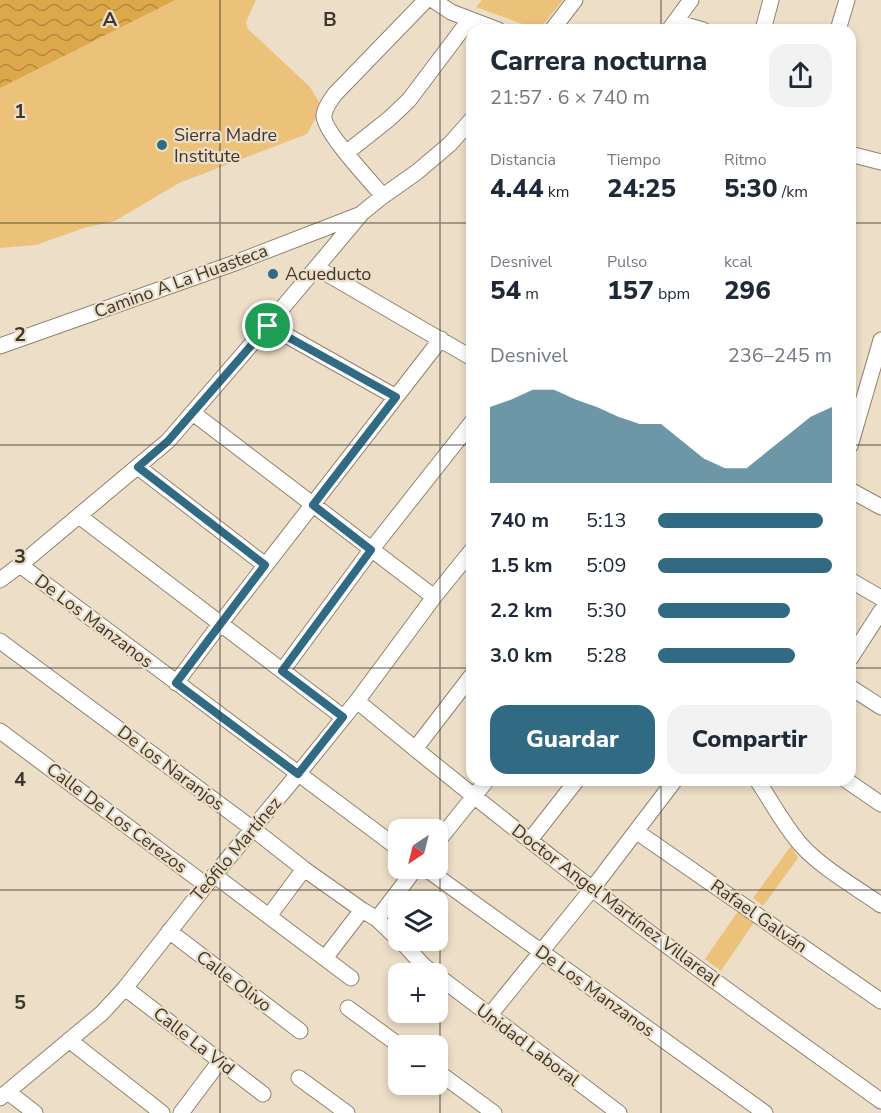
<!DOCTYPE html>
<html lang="es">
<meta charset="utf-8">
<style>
:root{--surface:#fff;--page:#f2f2f3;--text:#1f2937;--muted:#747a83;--accent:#306a83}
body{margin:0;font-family:"Nunito Sans",sans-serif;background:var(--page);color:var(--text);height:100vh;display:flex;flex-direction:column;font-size:22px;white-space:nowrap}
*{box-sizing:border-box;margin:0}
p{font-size:20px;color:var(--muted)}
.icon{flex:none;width:33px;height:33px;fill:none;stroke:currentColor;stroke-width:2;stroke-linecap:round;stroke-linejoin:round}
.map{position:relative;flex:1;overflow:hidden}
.side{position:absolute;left:466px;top:24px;width:390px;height:762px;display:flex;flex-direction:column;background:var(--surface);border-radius:18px;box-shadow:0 3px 9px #0003}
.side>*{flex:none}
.needle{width:39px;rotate:215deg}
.tools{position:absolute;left:388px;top:819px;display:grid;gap:12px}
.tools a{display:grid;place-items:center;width:60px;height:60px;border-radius:12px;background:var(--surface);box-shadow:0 3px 9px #0003;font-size:30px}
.pin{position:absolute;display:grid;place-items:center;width:51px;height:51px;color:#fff;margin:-26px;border:3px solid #fff;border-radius:50%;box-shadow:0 2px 6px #0007}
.round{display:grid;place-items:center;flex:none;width:63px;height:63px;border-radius:18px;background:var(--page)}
.head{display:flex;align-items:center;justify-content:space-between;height:102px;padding:0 24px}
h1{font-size:27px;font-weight:800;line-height:45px}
.metrics{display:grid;grid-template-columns:repeat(3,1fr);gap:9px;height:102px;padding:6px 24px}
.metrics div{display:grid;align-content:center}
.metrics b{font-size:26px;font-weight:800}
.metrics small{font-size:16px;font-weight:400}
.metrics p{font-size:16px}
.chart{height:168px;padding:12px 24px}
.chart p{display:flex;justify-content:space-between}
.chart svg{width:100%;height:108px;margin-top:6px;fill:var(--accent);opacity:.7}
.action{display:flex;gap:12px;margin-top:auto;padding:12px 24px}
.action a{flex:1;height:69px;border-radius:18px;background:var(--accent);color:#fff;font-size:24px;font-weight:800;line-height:69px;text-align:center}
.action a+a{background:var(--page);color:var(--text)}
ul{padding:0 24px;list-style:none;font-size:20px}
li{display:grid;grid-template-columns:96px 72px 1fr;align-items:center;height:45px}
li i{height:15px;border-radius:8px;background:var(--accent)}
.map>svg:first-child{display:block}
.park{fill:#ecc17a}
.water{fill:url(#water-waves)}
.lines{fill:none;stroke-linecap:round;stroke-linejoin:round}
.minor-casing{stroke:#90836e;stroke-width:17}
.minor{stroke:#fff;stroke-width:15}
.route-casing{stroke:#fff;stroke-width:12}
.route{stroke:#306a83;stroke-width:8}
.grid{fill:none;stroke:#3d372e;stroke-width:1.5;stroke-opacity:0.55}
.poi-dot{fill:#306a83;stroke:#eddec7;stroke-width:2}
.labels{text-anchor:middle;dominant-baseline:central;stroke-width:4.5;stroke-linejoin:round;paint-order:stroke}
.poi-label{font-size:18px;fill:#3d372e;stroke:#eddec7;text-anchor:start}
.street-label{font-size:18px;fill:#3d372e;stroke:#eddec7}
.grid-label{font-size:20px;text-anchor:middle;font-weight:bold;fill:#3d372e;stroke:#eddec7;stroke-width:4.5;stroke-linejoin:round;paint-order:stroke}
</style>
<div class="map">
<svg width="881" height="1113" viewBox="0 0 881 1113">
<defs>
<pattern id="water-waves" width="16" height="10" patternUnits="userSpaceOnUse" patternTransform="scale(1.5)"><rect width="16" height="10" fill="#dca84a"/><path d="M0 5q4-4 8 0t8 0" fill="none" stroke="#b48a3e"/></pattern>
</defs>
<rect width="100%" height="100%" fill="#eddec7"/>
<!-- park -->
<path class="park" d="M0 0H256L246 22 248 29 310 87 322 107 307 134 179 183 115 221 84 228 36 245 0 248Z
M482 0H563L539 30 476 7Z
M791 846 798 858 763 906 753 898Z
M739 910 755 921 721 971 705 959Z"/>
<!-- water -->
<path class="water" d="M0 0H175L0 88Z"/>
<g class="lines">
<defs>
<path id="minor" d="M433 0 451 12 498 30
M675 22 703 30
M552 30 575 0
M669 30 691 0
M763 30 771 0
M838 30 847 0
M346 153 389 119 409 100 470 19
M850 154 881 162
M383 196C372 183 322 130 324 115 325 107 331 100 335 94L426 0
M317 268 472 358
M268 325 396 397
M0 346 232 264 359 215
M193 413 434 597
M850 446 881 340
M138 467 265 565
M850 490 881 507
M79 516 343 717
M20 565 399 849
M0 580 20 565 168 441 268 325 362 213 383 196 417 172 450 144 472 119
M850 580 881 598
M0 641 253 829 304 869 362 910 377 919 399 940
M850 659 881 611
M282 671 371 550 472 422
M176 683 220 624 441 339
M850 687 881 707
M357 701C434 765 512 827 591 888 686 962 784 1031 881 1101
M0 731 206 885
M415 749 472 675
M757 780C772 802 784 826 802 846 822 868 857 888 881 905
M846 780 881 804
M637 832 881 1001
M530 840 577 780
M438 841 487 780
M425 868 765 1113
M214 875 351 978
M269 916 304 869
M377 919 416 868
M169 931 300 1031
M400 940 423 965 434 974
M325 958 362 910
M438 976 619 1113
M125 988 263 1094
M348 1008 400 1046
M489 1016 592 889 675 780
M69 1040 162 1113
M438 1072 494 1113
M299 1078 347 1113
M8 1092 35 1113
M0 1098 102 1013 125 988 206 885 298 774 357 701 434 597 472 550
M181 1113 220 1061"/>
</defs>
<!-- minor casing -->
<use href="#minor" class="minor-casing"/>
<!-- minor -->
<use href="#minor" class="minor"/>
</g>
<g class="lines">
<defs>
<path id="route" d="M268 326 396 397 313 505 371 550 282 671 343 717 298 774 176 683 265 565 138 467 168 441Z"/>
</defs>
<!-- route casing -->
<use href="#route" class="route-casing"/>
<!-- route -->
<use href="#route" class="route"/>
</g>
<!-- grid -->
<path class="grid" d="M220 0V1113M440 0V1113M661 0V30M0 223H472M850 223H881M0 445H472M850 445H881M0 668H472M850 668H881M661 780V1113M0 890H881"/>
<!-- markers -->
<g class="poi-dot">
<circle cx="162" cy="145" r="6"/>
<circle cx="273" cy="274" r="6"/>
</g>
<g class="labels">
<!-- poi labels -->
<g class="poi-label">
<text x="174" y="135">Sierra Madre<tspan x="174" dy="21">Institute</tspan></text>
<text x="285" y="274">Acueducto</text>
</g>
<!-- street labels -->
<g class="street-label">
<text transform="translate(181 281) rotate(-20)">Camino A La Huasteca</text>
<text transform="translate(94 621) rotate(37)">De Los Manzanos</text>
<text transform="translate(171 768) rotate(37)">De los Naranjos</text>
<text transform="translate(117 818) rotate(37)">Calle De Los Cerezos</text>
<text transform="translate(236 849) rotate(-50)">Teófilo Martínez</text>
<text transform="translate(616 905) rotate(37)">Doctor Angel Martínez Villareal</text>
<text transform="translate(759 916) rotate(35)">Rafael Galván</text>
<text transform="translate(234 981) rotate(37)">Calle Olivo</text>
<text transform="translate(595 991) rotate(36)">De Los Manzanos</text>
<text transform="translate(194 1041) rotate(38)">Calle La Vid</text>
<text transform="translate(528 1045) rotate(37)">Unidad Laboral</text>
</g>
</g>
<g class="grid-label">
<text x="110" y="26">A</text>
<text x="330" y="26">B</text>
<text x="20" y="118">1</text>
<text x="20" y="341">2</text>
<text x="20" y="563">3</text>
<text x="20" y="786">4</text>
<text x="20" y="1009">5</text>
</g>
</svg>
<div class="tools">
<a><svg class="needle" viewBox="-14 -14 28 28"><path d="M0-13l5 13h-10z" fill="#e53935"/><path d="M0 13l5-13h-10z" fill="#747a83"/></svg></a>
<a><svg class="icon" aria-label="layers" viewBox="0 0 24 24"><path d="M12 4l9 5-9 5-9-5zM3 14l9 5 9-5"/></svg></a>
<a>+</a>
<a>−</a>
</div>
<div class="pin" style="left:268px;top:326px;background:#1e9e55"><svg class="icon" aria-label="arrive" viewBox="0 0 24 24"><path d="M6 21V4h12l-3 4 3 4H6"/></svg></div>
<section class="side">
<div class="head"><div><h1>Carrera nocturna</h1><p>21:57 · 6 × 740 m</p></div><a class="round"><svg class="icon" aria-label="share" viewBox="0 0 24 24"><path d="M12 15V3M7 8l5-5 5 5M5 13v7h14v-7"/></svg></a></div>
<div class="metrics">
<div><p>Distancia</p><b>4.44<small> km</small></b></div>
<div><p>Tiempo</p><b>24:25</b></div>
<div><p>Ritmo</p><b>5:30<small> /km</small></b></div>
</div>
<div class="metrics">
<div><p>Desnivel</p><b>54<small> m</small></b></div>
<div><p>Pulso</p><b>157<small> bpm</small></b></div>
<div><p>kcal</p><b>296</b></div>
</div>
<div class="chart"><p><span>Desnivel</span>236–245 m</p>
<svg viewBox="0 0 160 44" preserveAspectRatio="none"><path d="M0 44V13L10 10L20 6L30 6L40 10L50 13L60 17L70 20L80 20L90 27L100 34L110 38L120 38L130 31L140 24L150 17L160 13V44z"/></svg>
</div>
<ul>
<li><b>740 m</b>5:13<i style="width:95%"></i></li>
<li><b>1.5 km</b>5:09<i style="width:100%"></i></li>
<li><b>2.2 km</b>5:30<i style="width:76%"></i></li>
<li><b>3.0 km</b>5:28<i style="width:79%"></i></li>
</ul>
<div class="action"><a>Guardar</a><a>Compartir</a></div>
</section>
</div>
